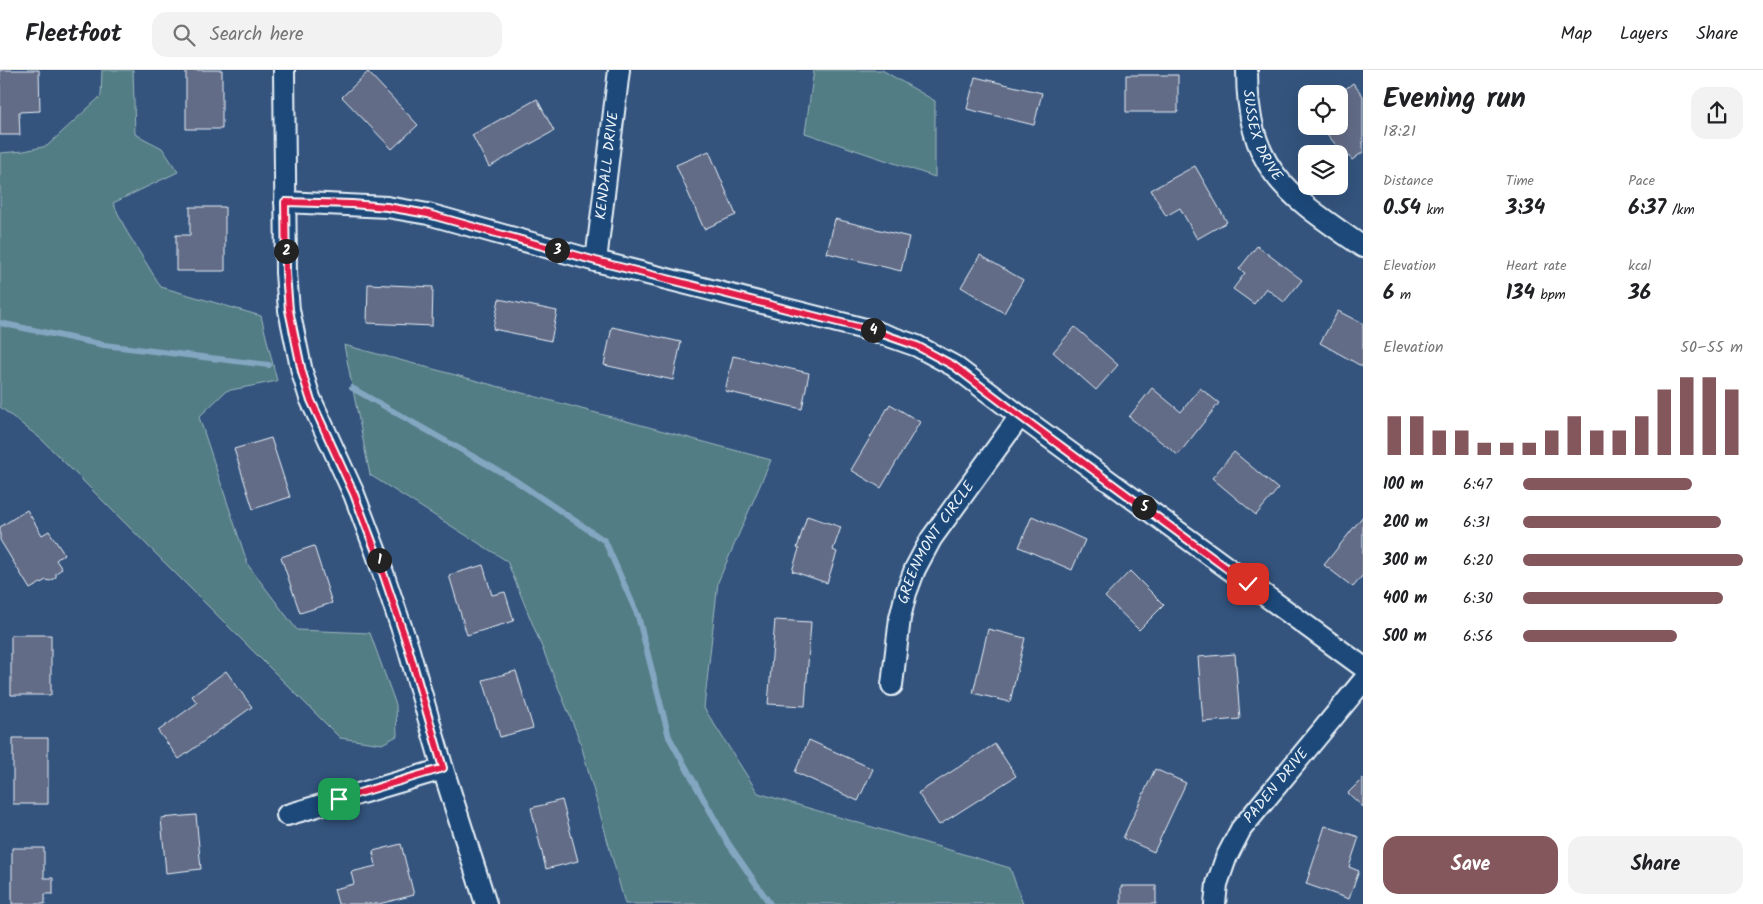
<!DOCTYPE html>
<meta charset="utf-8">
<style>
:root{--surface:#fff;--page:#f2f2f2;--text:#202124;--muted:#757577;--line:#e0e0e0;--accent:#84575d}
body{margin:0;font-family:Kalam,sans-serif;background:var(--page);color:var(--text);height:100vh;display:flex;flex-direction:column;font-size:19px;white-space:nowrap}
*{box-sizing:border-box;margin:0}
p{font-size:16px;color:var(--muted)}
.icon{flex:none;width:28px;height:28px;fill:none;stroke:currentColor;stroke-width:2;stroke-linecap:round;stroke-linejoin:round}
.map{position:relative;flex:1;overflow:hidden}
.side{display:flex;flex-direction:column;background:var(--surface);width:400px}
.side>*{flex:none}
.controls{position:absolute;left:1298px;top:15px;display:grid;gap:10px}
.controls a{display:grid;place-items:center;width:50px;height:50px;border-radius:10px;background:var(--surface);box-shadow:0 5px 20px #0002;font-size:25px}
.pin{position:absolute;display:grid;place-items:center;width:42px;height:42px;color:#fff;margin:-21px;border-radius:10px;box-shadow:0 2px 8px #0006}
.km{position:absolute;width:25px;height:25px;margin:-12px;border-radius:50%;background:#222;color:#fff;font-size:14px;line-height:25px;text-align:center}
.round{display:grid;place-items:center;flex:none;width:52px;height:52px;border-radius:15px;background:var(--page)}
.overview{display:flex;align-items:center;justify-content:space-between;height:85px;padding:0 20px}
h1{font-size:28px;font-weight:700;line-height:38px}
.stats{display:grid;grid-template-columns:repeat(3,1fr);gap:8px;height:85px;padding:5px 20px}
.stats div{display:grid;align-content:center}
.stats b{font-size:21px;font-weight:700}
.stats small{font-size:14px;font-weight:400}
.stats p{font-size:14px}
.chart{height:140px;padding:10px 20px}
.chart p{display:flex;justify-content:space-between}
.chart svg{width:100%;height:90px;margin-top:5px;stroke:var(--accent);stroke-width:6}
.action{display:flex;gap:10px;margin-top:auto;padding:10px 20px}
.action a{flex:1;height:58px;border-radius:15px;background:var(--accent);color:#fff;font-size:20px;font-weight:700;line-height:58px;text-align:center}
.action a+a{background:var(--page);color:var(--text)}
ul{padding:0 20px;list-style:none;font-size:16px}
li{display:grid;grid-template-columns:80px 60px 1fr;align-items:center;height:38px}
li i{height:12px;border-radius:6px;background:var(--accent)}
header{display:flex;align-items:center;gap:30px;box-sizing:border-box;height:70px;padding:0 25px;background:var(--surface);border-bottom:1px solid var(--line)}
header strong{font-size:24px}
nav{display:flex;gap:28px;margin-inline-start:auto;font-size:18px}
.search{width:350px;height:45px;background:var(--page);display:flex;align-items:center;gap:12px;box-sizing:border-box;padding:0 18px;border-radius:15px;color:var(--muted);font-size:19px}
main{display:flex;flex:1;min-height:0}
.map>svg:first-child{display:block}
.green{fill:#527d85;stroke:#9db7be}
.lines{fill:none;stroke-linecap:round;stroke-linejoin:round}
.stream{stroke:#83a6c1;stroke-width:6}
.building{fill:#646c87;stroke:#e8f1f8}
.street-casing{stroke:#e8f1f8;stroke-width:24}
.street{stroke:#1f4a7a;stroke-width:20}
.route-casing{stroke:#fff;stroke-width:10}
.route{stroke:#e11d48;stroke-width:6}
.labels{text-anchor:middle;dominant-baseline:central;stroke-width:5;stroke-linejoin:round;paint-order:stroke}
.street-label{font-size:15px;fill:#e8f1f8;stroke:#1f4a7a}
</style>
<header>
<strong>Fleetfoot</strong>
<div class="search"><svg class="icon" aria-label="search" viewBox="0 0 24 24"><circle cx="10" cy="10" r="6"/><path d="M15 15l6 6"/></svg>Search here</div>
<nav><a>Map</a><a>Layers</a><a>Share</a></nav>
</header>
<main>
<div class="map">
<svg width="1363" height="834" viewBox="0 0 1363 834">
<rect width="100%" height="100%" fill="#34547e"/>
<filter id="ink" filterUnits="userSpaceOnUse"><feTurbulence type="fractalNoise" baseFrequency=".02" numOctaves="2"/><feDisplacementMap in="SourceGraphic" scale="10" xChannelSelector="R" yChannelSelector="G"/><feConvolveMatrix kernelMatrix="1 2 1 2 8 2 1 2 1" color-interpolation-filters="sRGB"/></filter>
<g filter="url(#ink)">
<!-- green -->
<path class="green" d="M102 0H133L135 64 162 78 178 102 113 133 127 162 161 217 261 246 277 311 226 321 199 347 248 495 297 560 370 563 396 635 397 666 382 674 340 668 41 369 0 337V83L24 81 47 76 101 26Z
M814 0H882L935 31V107L805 63Z
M344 275 771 390 718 512 704 638 758 723 1010 798 1023 834H625L580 671 507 491 370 405Z"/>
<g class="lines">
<!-- stream -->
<path class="stream" d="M0 253 104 275 269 295
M352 318 513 409 605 471 638 546 669 667 728 773 770 834"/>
</g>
<!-- building -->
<path class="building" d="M0 0H39L40 41 19 42 20 65H0Z
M186 0H222V59H186Z
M368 2 418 55 392 79 342 27Z
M1126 5H1178V42H1126Z
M975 7 1042 23 1034 55 967 39Z
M1353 13 1363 26V82L1352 90 1343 79 1341 81 1322 58 1339 56V24Z
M537 29 554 61 489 97 472 65Z
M709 81 736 145 704 159 676 95Z
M1195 96 1227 152 1197 169 1180 138 1166 146 1151 120Z
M190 137H225V201H176V165H190Z
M835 149 909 167 901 201 827 183Z
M1257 176 1302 210 1284 232 1266 218 1254 234 1233 219 1245 203 1239 199Z
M980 185 1023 210 1004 243 961 217Z
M368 214 433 217 432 256 367 253Z
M499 229 557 241 551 271 493 259Z
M1338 241 1363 254V297L1320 273Z
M612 257 681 272 673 310 604 295Z
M1075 257 1118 295 1096 320 1053 282Z
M733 286 809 303 802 339 725 321Z
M1152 318 1181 342 1200 318 1219 333 1178 385 1129 347Z
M890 334 920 352 881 418 851 400Z
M271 368 290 427 253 439 234 379Z
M1234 382 1278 419 1256 445 1212 408Z
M27 440 42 465 49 461 64 484 56 490 62 499 56 503V507L50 511 46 510 30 519 0 470V457Z
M807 446 841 457 833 480 837 482 827 513 792 501 799 479 797 478Z
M1032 446 1085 470 1072 500 1019 477Z
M1363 446V505L1353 517 1324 495Z
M314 476 332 533 300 543 281 487Z
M483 495 492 525 505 522 514 551 467 565 449 505Z
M1130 501 1164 535 1139 560 1105 527Z
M775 550 811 552 805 636 768 634Z
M988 559 1025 568 1010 632 973 623Z
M11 565H51V625H11Z
M1235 584 1240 649 1203 652 1198 587Z
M226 601 252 637 179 689 158 661 197 633 192 626Z
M516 601 533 658 500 667 483 610Z
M13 668H48V734H13Z
M809 670 873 699 858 731 795 702Z
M995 674 1016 706 939 755 918 723Z
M1155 699 1186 713 1154 782 1123 768Z
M1363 708V737L1348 723Z
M562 730 578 791 546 799 531 738Z
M196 745 201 799 166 803 161 748Z
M1325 756 1359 767 1349 797 1359 801 1349 829 1306 814Z
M401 774 414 825 379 834H338L334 819 354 814 351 802 376 796 373 781Z
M12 778H44V808H53V824H45V834H12Z
M1121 816H1156V834H1121Z"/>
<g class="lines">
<defs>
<g id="street">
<path d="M284 0 286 203 289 240 302 302 310 328 354 424 376 482 408 577 443 699 486 834"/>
<path id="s1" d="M1247 0C1247 101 1287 124 1363 177"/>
<path d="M285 132 387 137 428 144 596 191 877 262 917 276 954 296 1020 346 1363 597"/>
<path id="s2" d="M596 191 619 0"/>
<path id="s3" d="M892 615 900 548 906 523 915 499 931 469 1020 346"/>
<path d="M287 745 443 699"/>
<path id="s4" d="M1215 834 1217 814 1226 788 1241 759 1363 611"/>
</g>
</defs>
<!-- street casing -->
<use href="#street" class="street-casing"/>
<!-- street -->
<use href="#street" class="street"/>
</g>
</g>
<g class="lines" filter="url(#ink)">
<defs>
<path id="route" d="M339 729 443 698 408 577 376 482 354 424 310 328 302 302 289 240 286 203 285 132 352 134 387 137 428 144 596 191 877 262 917 276 954 296 1020 346 1248 514"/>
</defs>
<!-- route casing -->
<use href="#route" class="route-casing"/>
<!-- route -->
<use href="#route" class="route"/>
</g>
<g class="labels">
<!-- street labels -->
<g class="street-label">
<text stroke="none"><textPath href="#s1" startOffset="68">SUSSEX DRIVE</textPath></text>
<text stroke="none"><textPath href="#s2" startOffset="96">KENDALL DRIVE</textPath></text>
<text stroke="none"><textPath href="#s3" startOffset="152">GREENMONT CIRCLE</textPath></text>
<text stroke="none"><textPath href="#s4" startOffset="136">PADEN DRIVE</textPath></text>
</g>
</g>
</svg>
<div class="controls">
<a><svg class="icon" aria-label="locate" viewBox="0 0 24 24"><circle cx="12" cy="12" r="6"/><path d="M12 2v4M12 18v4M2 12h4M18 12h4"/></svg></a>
<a><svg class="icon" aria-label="layers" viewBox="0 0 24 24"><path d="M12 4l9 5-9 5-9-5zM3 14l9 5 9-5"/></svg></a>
</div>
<div class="pin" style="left:339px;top:729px;background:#1e9e55"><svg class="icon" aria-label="arrive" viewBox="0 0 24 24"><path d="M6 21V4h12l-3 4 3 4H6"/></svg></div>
<div class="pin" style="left:1248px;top:514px;background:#d93025"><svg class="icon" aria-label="check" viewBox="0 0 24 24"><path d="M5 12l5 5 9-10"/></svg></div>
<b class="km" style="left:379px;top:490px">1</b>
<b class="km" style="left:286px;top:181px">2</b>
<b class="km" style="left:557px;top:180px">3</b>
<b class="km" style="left:873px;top:260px">4</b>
<b class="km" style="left:1144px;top:437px">5</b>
</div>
<section class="side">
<div class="overview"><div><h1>Evening run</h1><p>18:21</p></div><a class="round"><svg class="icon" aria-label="share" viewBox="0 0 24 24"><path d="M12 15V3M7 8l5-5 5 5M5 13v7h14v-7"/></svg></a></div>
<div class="stats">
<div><p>Distance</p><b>0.54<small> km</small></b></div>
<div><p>Time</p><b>3:34</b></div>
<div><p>Pace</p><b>6:37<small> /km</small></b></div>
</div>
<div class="stats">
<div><p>Elevation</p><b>6<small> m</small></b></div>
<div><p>Heart rate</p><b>134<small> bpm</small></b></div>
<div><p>kcal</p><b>36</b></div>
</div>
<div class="chart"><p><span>Elevation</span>50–55 m</p>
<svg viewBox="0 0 160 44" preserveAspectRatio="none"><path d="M5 44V25M15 44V25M25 44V32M35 44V32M45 44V38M55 44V38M65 44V38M75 44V32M85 44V25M95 44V32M105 44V32M115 44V25M125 44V12M135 44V6M145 44V6M155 44V12"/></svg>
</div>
<ul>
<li><b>100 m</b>6:47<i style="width:77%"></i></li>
<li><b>200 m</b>6:31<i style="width:90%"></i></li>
<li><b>300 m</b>6:20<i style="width:100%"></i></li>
<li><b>400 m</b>6:30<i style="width:91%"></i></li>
<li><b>500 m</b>6:56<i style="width:70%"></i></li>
</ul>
<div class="action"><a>Save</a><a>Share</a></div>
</section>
</main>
